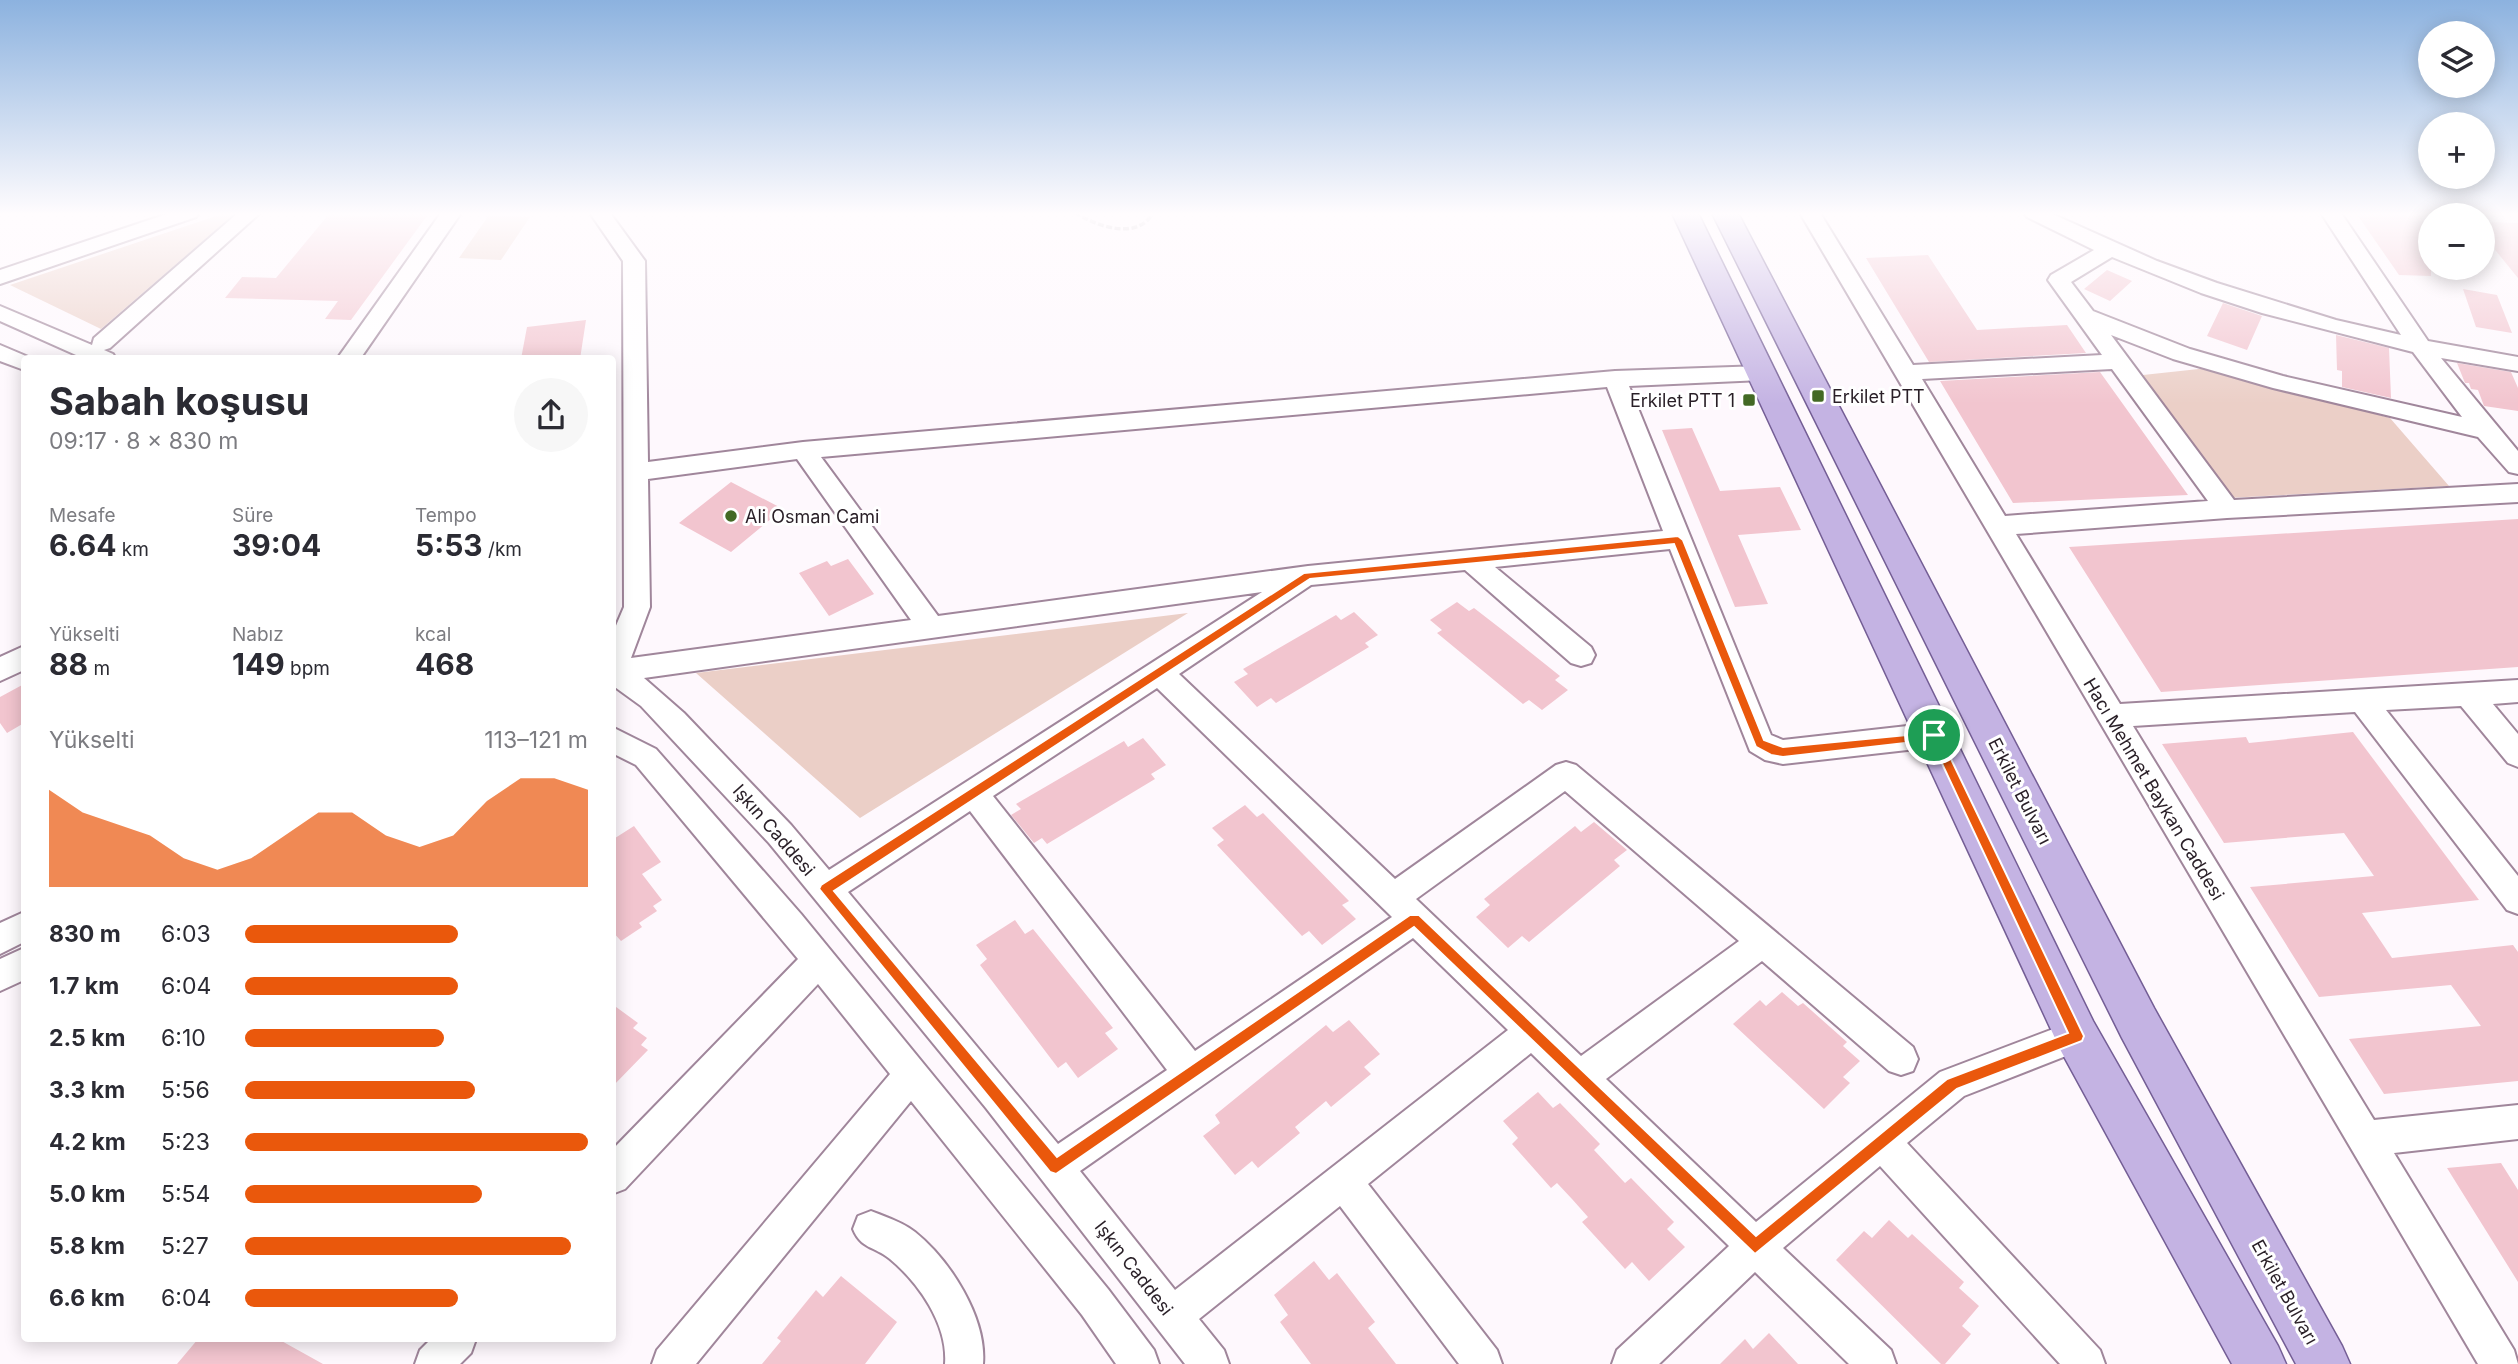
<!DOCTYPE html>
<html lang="tr">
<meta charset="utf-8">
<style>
:root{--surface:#fff;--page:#f7f7f7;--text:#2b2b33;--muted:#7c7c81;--accent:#ea580c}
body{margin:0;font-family:Inter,sans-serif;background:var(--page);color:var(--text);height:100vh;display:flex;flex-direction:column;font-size:26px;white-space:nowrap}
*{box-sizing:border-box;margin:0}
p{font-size:23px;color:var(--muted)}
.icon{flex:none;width:38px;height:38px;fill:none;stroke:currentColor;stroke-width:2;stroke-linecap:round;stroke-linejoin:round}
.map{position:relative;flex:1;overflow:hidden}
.panel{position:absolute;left:21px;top:355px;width:595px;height:987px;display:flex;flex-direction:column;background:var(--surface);border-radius:7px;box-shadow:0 4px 18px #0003}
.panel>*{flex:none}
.tools{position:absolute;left:2418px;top:21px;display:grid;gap:14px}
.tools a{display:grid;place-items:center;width:77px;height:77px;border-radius:50%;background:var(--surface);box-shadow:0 4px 18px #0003;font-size:35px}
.pin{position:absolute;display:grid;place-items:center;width:60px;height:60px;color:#fff;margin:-30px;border:4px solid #fff;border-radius:50%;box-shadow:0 2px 7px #0007}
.round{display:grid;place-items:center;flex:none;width:74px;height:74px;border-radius:37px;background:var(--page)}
.head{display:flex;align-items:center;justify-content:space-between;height:119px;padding:0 28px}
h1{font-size:38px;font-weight:700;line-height:52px}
.stats{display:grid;grid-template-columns:repeat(3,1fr);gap:10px;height:119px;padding:7px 28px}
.stats div{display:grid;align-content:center}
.stats b{font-size:30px;font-weight:700}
.stats small{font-size:19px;font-weight:400}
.stats p{font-size:19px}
.chart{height:196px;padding:14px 28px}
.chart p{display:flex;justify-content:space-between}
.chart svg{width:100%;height:126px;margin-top:7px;fill:var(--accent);opacity:.7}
ul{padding:0 28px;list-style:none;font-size:23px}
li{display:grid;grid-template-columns:112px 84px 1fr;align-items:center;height:52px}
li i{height:18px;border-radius:9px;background:var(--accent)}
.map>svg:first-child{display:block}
.green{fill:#ebcfc7}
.building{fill:#f2c5cf}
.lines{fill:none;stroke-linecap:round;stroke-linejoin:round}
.minor-casing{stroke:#a0869b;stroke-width:4}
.major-casing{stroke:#745e95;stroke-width:3}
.path{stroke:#b0a8ae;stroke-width:3.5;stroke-dasharray:6 2.5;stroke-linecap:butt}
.minor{fill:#fff;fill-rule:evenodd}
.major{fill:#c4b3e3;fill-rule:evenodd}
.route{fill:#ea580c;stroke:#fff;stroke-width:2;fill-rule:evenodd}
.poi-dot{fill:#436924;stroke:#fff;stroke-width:2.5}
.labels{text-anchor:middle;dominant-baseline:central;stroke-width:6;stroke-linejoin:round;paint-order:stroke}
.poi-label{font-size:18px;fill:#291f27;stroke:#fff;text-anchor:start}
.street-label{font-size:18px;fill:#291f27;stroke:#fff}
</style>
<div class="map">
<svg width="2518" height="1364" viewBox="0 0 2518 1364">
<rect width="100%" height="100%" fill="#fef8fd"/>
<!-- green -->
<path class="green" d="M225 213 233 215 101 329 10 285Z
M489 215 530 217 501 260 459 258Z
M2208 368 2390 418 2449 486 2228 498 2143 375Z
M1188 613 860 818 696 673Z"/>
<!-- building -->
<path class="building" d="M380 213H429L351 320 325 319 338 301 225 298 242 277 276 278 329 214 374 216Z
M2356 213 2420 215 2431 229V276L2399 275Z
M2483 222 2518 223V278L2483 235Z
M1928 255 1977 330 2067 325 2086 353 1929 362 1866 258Z
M2107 270 2132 281 2110 301 2084 289Z
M2463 289 2497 295 2512 333 2476 327Z
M2223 303 2262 316 2247 350 2207 336Z
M586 320 580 359H521L527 327Z
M2336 335 2389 348 2391 398 2342 387V371L2337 370Z
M2457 363 2511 372 2518 388V411L2484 406 2478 390 2471 389 2469 383H2465Z
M2100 372 2188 495 2013 503 1940 381Z
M1692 428 1720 491 1780 487 1801 530 1738 535 1768 604 1735 607 1662 430Z
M731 482 783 509 731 552 679 523Z
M2518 519V667L2161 692 2069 547Z
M848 559 874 594 829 616 799 573 827 561 831 566Z
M1457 602 1469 611 1474 608 1505 632 1560 676 1555 680 1568 690 1542 710 1529 700 1523 704 1437 633 1442 630 1430 620Z
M1354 612 1378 635 1365 643 1369 647 1276 703 1271 698 1257 707 1234 682 1248 674 1243 669 1336 615 1341 620Z
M24 684V723L7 733 0 723V697Z
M2353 732 2479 900 2362 913 2392 958 2513 945 2518 952V1081L2384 1094 2349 1039 2481 1026 2451 985 2319 997 2250 887 2374 876 2344 833 2224 843 2162 744 2246 737 2249 743Z
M1143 738 1166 765 1151 774 1155 779 1047 844 1042 838 1034 843 1011 815 1021 809 1016 804 1124 741 1128 747Z
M1245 805 1257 817 1263 813 1349 901 1342 905 1356 919 1322 945 1309 931 1302 936 1217 845 1224 840 1212 828Z
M1594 822 1627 850 1614 860 1620 866 1529 942 1522 936 1508 948 1476 917 1490 905 1484 899 1575 826 1581 832Z
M634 826 661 862 642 874 662 900 653 906 657 911 639 923 642 927 621 941 612 931V840Z
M1015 920 1025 934 1033 929 1113 1028 1105 1033 1118 1049 1078 1078 1066 1062 1058 1068 980 965 987 959 976 945Z
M1782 992 1798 1006 1803 1003 1847 1042 1843 1046 1860 1061 1843 1077 1850 1083 1824 1109 1733 1024 1760 1000 1766 1006Z
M612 1004 638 1023 633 1028 647 1038 641 1045 648 1050 612 1087Z
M1349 1020 1380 1054 1364 1067 1371 1074 1331 1107 1326 1101 1295 1127 1300 1133 1258 1168 1252 1161 1235 1175 1203 1136 1220 1123 1215 1115 1326 1025 1333 1032Z
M1538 1092 1553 1108 1560 1103 1600 1144 1594 1150 1625 1183 1631 1178 1674 1222 1667 1229 1685 1247 1649 1281 1632 1262 1625 1269 1582 1222 1588 1217 1572 1199 1557 1183 1551 1188 1512 1144 1518 1138 1503 1121Z
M2501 1163 2518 1190V1282L2447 1168Z
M1889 1220 1908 1238 1912 1234 1964 1282 1959 1288 1979 1306 1962 1326 1971 1334 1945 1364H1941L1836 1260 1864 1231 1872 1238Z
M1314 1261 1329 1280 1337 1273 1375 1322 1368 1328 1396 1364H1311L1280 1322 1288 1315 1274 1295Z
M841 1276 897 1322 865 1364H762L781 1341 777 1338 816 1290 823 1297Z
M1769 1333 1798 1364H1720L1745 1339 1753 1349Z
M198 1339H278L323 1364H177Z"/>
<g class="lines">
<defs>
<path id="minor" d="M170 213H199L196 217 0 284V270Z
M238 213H260L110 348 104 350 113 354 116 359H85L0 321V306L92 345 94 338Z
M441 213H461L360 359H337Z
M590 213H610L645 261 648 462 803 442 1615 371 1762 366 1770 368 1774 373 1770 378 1762 380 1629 386 1771 735 1783 740 1934 723 1944 727 1948 735 1944 743 1934 747 1783 764 1765 760 1750 751 1670 549 1495 567 1591 647 1595 655 1591 663 1581 666 1571 663 1465 570 1311 585 1179 674 1395 879 1556 765 1566 762 1576 765 1913 1047 1918 1059 1913 1071 1901 1075 1889 1071 1762 961 1606 1079 1756 1222 1940 1072 2077 1020 2089 1025 2094 1036 2089 1047 1964 1096 1907 1143 2100 1350 2105 1364H2060L1880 1166 1783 1248 1891 1350 1896 1364H1849L1755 1272 1659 1364H1612L1617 1350 1729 1246 1531 1053 1368 1184 1497 1350 1502 1364H1459L1340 1206 1199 1319 1224 1350 1229 1364H1185L986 1108 769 843 641 706 612 685V635L624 607 623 261ZM1607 387 1663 531 1308 566 938 616 821 457ZM797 459 911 620 631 658 650 607 648 479ZM1262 592 829 870 791 825 684 713 644 678ZM1157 688 1392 917 1195 1051 993 796ZM1565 791 1739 941 1581 1056 1416 899ZM970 811 1167 1070 1058 1144 848 892ZM1413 938 1508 1030 1175 1290 1080 1171Z
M1800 213H1820L1913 365 2102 355 2048 280 2051 275 2094 250 2027 217 2024 213H2050L2157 261 2217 283 2336 320 2401 335 2321 213H2341L2428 341 2518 357V371L2441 358 2518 451V474L2509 472 2478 437 2273 388 2173 359 2111 335 2234 500 2518 484V502L2227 518 2016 534 2120 704 2518 680V702L2493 704 2518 734V767L2508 763 2461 706 2386 710 2518 876V914L2507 910 2355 712 2133 726 2374 1120 2518 1105V1139L2394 1153 2514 1350 2518 1364H2478ZM2112 257 2201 293 2262 313 2413 352 2462 417 2283 376 2190 349 2093 311 2071 282ZM2112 369 2208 501 2005 516 1922 379Z
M0 345 33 359H24V370L0 361Z
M24 646V670L0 681V657Z
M612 727 656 749 801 914 1108 1289 1154 1350 1159 1364H1116L1082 1315 911 1101 696 1364H652L657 1350 890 1074 818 984 625 1189 612 1194V1150L798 959 636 765 612 753Z
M24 912V942L0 954V923Z
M24 948V980L0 991V959Z
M871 1211C886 1217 902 1222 915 1232 950 1260 987 1318 983 1364H945C948 1325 919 1283 890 1259 874 1246 861 1249 853 1229L858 1216Z
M431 1339H476L471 1353 460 1364H415L420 1350Z"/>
<path id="major" d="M1672 213H1698L2093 1021 2278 1346 2286 1364H2232L2061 1051Z
M1712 213H1738L2154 1008 2342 1346 2350 1364H2296L2122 1038Z"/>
</defs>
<!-- minor casing -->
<use href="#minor" class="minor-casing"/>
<!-- major casing -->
<use href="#major" class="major-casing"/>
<!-- path -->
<path class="path" d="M1075 213C1097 226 1137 241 1153 213"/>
<!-- minor -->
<use href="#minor" class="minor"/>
<!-- major -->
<use href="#major" class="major"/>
</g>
<!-- sky -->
<linearGradient id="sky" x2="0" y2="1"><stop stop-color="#8cb2df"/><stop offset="0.53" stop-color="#fffcfe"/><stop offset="1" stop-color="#fffcfe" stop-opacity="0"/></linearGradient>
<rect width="2518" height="404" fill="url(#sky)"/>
<!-- route -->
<path class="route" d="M1678 536 1683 540 1764 740 1783 747 1938 732 2084 1036 2082 1041 1957 1089 1755 1254 1414 927 1056 1174 1050 1172 819 889 821 885 1304 573ZM1674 544 1756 747 1771 755 1783 757 1931 740 2068 1033 1947 1079 1756 1236 1419 915H1410L1057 1157 834 891 1310 579Z"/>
<!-- markers -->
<g class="poi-dot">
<rect x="1811" y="389" width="14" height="14" rx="3.5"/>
<rect x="1742" y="393" width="14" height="14" rx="3.5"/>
<circle cx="731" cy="516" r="7"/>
</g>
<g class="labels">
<!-- poi labels -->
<g class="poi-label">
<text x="1832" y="396">Erkilet PTT</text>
<text x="1735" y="400" text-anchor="end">Erkilet PTT 1</text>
<text x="745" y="516">Ali Osman Cami</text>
</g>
<!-- street labels -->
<g class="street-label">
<text transform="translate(2154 789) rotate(59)">Hacı Mehmet Baykan Caddesi</text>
<text transform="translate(2020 791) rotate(63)">Erkilet Bulvarı</text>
<text transform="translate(774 830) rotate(49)">Işkın Caddesi</text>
<text transform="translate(1134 1268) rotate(52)">Işkın Caddesi</text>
<text transform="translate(2285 1292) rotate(61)">Erkilet Bulvarı</text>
</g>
</g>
</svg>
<div class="tools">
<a><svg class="icon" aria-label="layers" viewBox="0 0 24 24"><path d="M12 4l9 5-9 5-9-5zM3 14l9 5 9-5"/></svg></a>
<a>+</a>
<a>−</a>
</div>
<div class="pin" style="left:1934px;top:735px;background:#1e9e55"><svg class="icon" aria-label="arrive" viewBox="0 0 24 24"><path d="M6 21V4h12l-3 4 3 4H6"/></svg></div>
<section class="panel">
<div class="head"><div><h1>Sabah koşusu</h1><p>09:17 · 8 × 830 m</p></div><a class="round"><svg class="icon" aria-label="share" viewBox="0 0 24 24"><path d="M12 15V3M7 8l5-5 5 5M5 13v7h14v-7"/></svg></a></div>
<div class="stats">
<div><p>Mesafe</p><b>6.64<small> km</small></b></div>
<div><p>Süre</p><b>39:04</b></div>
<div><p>Tempo</p><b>5:53<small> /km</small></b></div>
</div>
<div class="stats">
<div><p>Yükselti</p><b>88<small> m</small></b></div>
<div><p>Nabız</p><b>149<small> bpm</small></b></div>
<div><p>kcal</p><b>468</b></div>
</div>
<div class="chart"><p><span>Yükselti</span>113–121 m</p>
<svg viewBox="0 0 160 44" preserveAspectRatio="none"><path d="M0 44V10L10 18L20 22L30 26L40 34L50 38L60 34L70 26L80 18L90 18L100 26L110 30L120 26L130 14L140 6L150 6L160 10V44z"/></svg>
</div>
<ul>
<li><b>830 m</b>6:03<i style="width:62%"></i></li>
<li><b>1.7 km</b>6:04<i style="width:62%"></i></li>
<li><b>2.5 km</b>6:10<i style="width:58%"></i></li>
<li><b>3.3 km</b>5:56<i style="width:67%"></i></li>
<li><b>4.2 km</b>5:23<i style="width:100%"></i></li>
<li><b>5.0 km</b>5:54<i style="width:69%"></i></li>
<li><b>5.8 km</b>5:27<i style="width:95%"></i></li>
<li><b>6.6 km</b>6:04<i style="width:62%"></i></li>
</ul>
</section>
</div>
